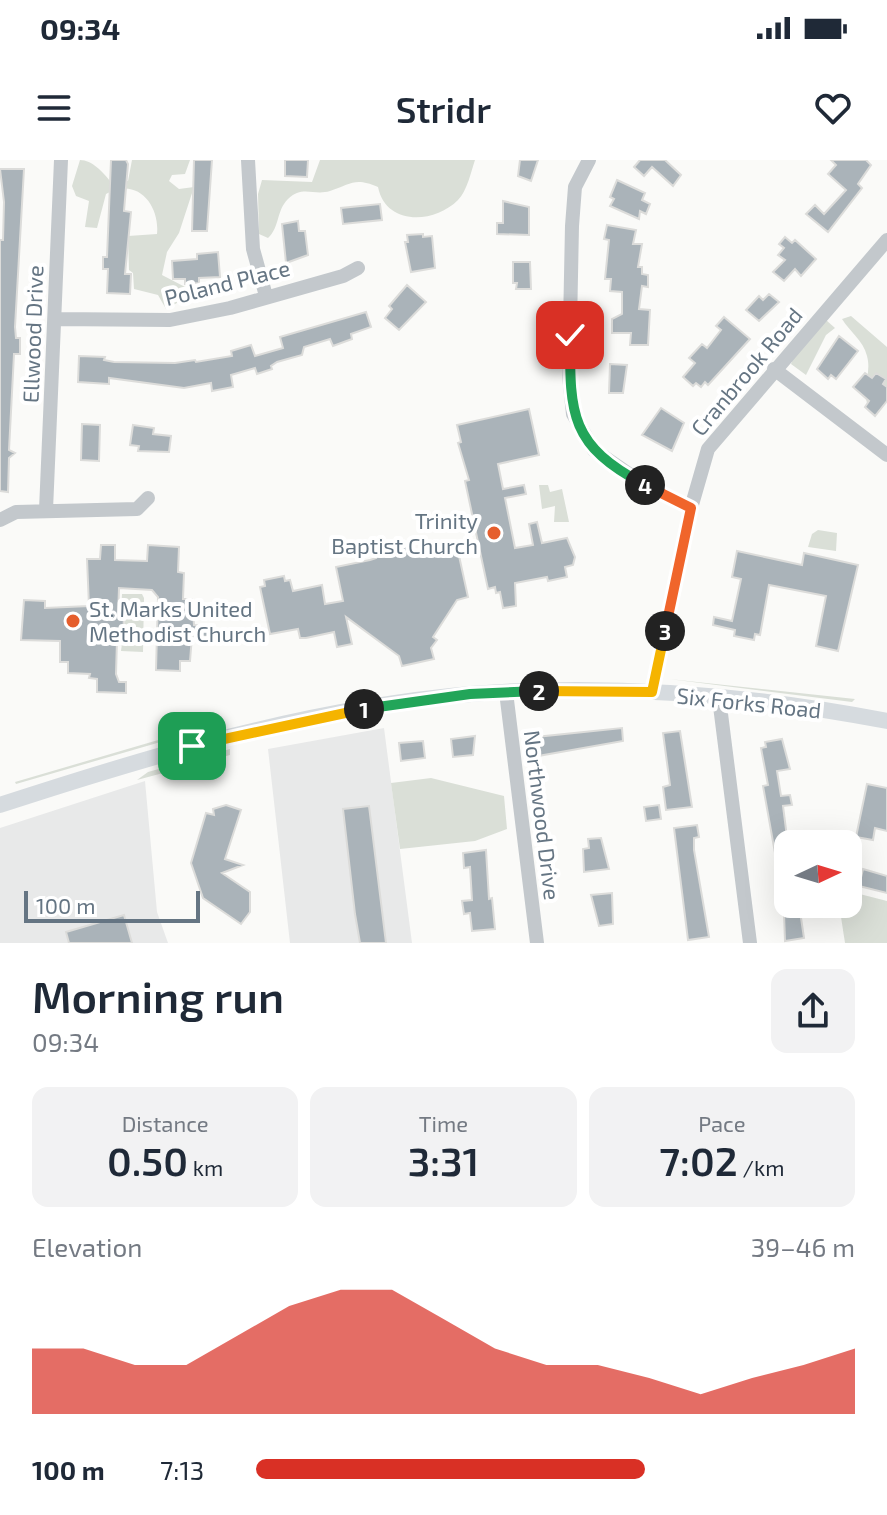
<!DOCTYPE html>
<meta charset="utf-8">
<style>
:root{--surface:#fff;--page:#f2f2f3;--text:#1f2937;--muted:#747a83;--accent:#d93025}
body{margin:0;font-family:"Exo 2",sans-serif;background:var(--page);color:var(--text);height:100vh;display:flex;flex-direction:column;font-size:30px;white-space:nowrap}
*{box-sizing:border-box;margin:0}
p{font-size:26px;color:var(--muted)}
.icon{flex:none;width:44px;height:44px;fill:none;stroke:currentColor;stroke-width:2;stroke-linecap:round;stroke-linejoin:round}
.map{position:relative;height:783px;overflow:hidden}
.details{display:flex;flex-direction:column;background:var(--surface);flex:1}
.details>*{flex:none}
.needle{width:52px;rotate:86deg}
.fabs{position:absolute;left:774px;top:670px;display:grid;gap:16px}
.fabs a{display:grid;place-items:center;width:88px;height:88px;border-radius:16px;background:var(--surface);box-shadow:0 8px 32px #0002;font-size:40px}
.scale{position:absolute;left:24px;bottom:20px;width:176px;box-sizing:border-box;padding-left:8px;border:4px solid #657583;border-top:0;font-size:22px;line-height:28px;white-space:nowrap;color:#657583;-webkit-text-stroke:6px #fff;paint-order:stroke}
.pin{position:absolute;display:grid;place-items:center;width:68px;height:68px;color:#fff;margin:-34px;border-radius:16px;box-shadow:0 4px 12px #0006}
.km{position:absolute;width:40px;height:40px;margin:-20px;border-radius:50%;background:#222;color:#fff;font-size:22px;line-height:40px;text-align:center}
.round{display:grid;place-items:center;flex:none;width:84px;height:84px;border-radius:16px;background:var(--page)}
.headline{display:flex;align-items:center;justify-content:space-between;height:136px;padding:0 32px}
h1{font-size:44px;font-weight:600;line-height:60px}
.figures{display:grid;grid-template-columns:repeat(3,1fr);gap:12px;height:136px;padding:8px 32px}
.figures div{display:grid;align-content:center;border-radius:16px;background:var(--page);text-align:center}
.figures b{font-size:40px;font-weight:600}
.figures small{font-size:22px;font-weight:400}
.figures p{font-size:22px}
.chart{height:224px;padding:16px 32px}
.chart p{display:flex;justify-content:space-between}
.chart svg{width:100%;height:144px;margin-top:8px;fill:var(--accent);opacity:.7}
ul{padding:0 32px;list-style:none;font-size:26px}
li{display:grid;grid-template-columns:128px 96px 1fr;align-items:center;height:60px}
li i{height:20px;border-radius:10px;background:var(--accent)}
.status{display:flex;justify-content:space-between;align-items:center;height:56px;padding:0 40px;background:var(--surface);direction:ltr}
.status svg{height:22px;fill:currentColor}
header{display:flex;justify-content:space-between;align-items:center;height:104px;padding:0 32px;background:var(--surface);font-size:36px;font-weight:600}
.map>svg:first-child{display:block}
.built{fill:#e8e9e9}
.green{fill:#dadfd7}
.building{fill:#aab3b9;stroke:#dcdcda;stroke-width:2}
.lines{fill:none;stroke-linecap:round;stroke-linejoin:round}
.minor{stroke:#c3c8cc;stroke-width:14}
.major{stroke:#d6dbdf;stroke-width:16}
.split-1-casing{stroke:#fff;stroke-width:16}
.split-2-casing{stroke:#fff;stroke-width:16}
.split-3-casing{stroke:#fff;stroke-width:16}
.split-4-casing{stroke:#fff;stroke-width:16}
.split-5-casing{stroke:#fff;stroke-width:16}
.split-1{stroke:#f5b400;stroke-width:10}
.split-2{stroke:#22a559;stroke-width:10}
.split-3{stroke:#f5b400;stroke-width:10}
.split-4{stroke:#f0652b;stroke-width:10}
.split-5{stroke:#22a559;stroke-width:10}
.poi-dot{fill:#e55e2d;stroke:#fff;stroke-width:3}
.labels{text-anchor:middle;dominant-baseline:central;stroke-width:8;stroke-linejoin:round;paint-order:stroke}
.street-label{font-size:22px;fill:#657583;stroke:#fff}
.poi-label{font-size:22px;fill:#657583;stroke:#fff;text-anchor:end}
</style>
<div class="status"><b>09:34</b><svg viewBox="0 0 49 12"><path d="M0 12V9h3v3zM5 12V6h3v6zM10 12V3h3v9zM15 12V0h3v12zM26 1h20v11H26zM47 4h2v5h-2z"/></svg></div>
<header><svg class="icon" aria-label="menu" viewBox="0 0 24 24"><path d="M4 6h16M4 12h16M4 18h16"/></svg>Stridr<svg class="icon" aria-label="heart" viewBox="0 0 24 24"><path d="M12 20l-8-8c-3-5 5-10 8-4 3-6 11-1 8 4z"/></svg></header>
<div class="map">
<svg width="887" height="783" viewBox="0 0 887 783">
<rect width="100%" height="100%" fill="#fafaf8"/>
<!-- built -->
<path class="built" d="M384 568 412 783H290L268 589Z
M145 621 157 752 168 783H0V668Z"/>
<!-- green -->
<path class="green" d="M80 0C92 0 103 12 110 21H128L132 0H190L185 14 172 15 169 21 179 29 194 27 179 73 167 92 162 115 189 129 186 138 166 149 158 135 134 129 133 113 129 110 128 76 157 74C160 45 137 16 106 34L97 68 85 67 89 41 76 36 72 26Z
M320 0H475C471 12 467 31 458 40 434 64 386 66 378 27 355 17 351 24 330 31 314 36 302 25 288 39 276 51 280 67 268 78L259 74 258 34 262 20 312 22Z
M851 156 887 187V239L868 246C861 228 872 214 867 196 863 180 850 172 842 159Z
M826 160 835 168 826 175 806 215 791 204 797 188Z
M539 325H548L550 332 562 329 569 362H554L555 346 542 349Z
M818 370 837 373 836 391 808 387 812 374Z
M122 434H142L144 438 143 492 121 491 126 454 121 453Z
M669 519 855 539 852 542Z
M165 578 164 581 16 624 15 622Z
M230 589V595L137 620 148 612Z
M431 618 504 636 507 669 475 681 400 689 391 623Z
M848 731 887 741V783H845L839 744H848Z"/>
<!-- building -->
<path class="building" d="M111 0H126L128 4 124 51 131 52 125 114H131L130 134 107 133 108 109H103V97H107Z
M194 0H212L207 71H192Z
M285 0H308L307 17 285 16Z
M520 0H538L531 21 518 16Z
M640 0H665L681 15 673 26 652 7 644 16 634 7Z
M831 0H866L871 5 858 24 862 28 828 72 806 54 815 45 824 54 846 30 828 14 836 5Z
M0 9H24L15 167 16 178H20V194H14L9 290 15 293 9 298 8 332 0 331V80H3L4 42Z
M617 20 645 33 642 40 650 44 646 54 640 51 639 59 610 46 614 39 610 37Z
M503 41 529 47V75L497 74V63H503Z
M380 44 382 60 343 64 341 48Z
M298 61 299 71H305L308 95 286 103 282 64Z
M607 65 636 70 633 84H642L638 107H642V114L648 115V127L642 126 639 149 650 150 648 185H630L631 173H612V159L622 154V132L610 131 611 119H605L609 80 604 79Z
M423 74V77L432 76 435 108 411 112 405 82H408L407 75Z
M785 77 792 83 795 80 816 99 801 116 795 109 784 121 773 112 785 100 778 95 784 88 779 84Z
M218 92 220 117 199 118V123L185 124V119H173L172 101 197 99V94Z
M513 102H530L531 129H516L517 123H513Z
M407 125 426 142 399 170 385 158 392 149 389 146Z
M769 134 779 142 759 161 746 150 759 136 763 140Z
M366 152 371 167 351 174 352 179 333 186 330 179 304 187 302 195 277 202 271 206 272 209 257 214 255 208 231 215 233 227 212 231 211 223 184 228 109 218V224L78 222 79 196 105 197 104 200 114 202 175 203 195 200 196 202 232 196 231 191 251 185 255 196 283 188 280 177Z
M724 157 750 179 708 225 705 222 701 227 696 223 693 226 683 217 695 203 689 198 702 184 707 188 721 170 716 166Z
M839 176 858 191 836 219 831 215 828 219 817 209Z
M610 204 627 205 623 233H609Z
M865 213 872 218 876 213 886 219 883 224 887 227V241L875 256 865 247 869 241 853 227Z
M661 248 684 263 672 291 642 275Z
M529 249 539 295 498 304 503 329 524 325 526 334 505 338 515 388 533 385 529 364 537 362 542 383 567 378 575 397 573 405 565 407 567 417 548 421 547 417 515 423 516 446 503 448 500 432 496 433 495 427 488 429 465 321 469 320 458 283 461 282 457 265Z
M82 264 100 265 99 301 81 300Z
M133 265 154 268 153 274 171 276 169 292 138 291 139 286 130 285Z
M402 382H411L413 392 456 382 468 437 457 440 433 477 437 480 431 488 434 499 402 506 399 496 346 457 352 484 337 487 334 472 306 478H300L298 469 270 474 260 427 265 426 264 420 284 416 285 421 290 420 293 431 322 425 325 444 343 441 336 407 370 400 376 398 374 390Z
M101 385H115V400L147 401 148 385 179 387 178 412 184 413 183 439H192L194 465 213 466V477L192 476 190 501H180V511L156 510 158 437 152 430 119 428 118 455H124L123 480H117L116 514 119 522H126V533L97 532V519L89 518 90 514 68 513V502H60V481L21 480 24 440 45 441V448L89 446 87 399H100Z
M737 391 802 405 804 393 858 405 838 491 816 486 826 436 769 425 760 475 755 474 754 480 734 476 735 470 713 465 714 457 732 461 741 419 732 417Z
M622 568 623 581 538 596 536 577Z
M680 571 692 647 666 650 663 627 670 625 663 573Z
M475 576 473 595 453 597 451 579Z
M782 579 790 609 777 611 781 636 790 635 792 645 783 646 788 685V732H782L763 626 768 625 761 588 766 587 765 582Z
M423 581 425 598 401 601 399 583Z
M867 624 887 628V671L875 668 873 680 856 677Z
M226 645 241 650 225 699 243 705 222 713 250 732V752L241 764 203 738 191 703 206 653 214 655 213 649Z
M659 645 661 659 646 661 644 647Z
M369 646 373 678 386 783H360L355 754 343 649Z
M697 665 699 677 694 678V690L709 777 688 780 674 668Z
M601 678 609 709 584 712 583 689 589 688 588 679Z
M486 690 489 739 492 738 495 769 472 771 470 753 464 754 462 741 472 740 470 707 464 708 463 693Z
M863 709 887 716V733L859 726Z
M612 733 613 764 599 766 591 735Z
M800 751 804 778 785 781 784 753Z
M124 755 132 783H69L66 772Z"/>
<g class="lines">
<!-- minor -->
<path class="minor" d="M248 0 253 89 266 136
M589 0 575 27 572 66 569 215 573 254 594 290 639 321 691 348
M55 159 170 160 230 148 343 116 358 108
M774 209 887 295
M46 350 61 0
M0 360 16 352 137 349 148 338
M506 532 537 783
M652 532 691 348 708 289 887 80
M719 538 750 783"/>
<!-- major -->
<path class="major" d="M0 645C153 595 309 548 471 534 609 523 751 535 887 561"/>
</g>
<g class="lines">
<defs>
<path id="split-1" d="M192 586 364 549"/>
<path id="split-2" d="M364 549 470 534 539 531"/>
<path id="split-3" d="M539 531 652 532 665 471"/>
<path id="split-4" d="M645 325 691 348 665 471"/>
<path id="split-5" d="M570 175C570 254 569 285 645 325"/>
</defs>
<!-- split-1 casing -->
<use href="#split-1" class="split-1-casing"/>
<!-- split-2 casing -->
<use href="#split-2" class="split-2-casing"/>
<!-- split-3 casing -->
<use href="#split-3" class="split-3-casing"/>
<!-- split-4 casing -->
<use href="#split-4" class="split-4-casing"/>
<!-- split-5 casing -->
<use href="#split-5" class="split-5-casing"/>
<!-- split-1 -->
<use href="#split-1" class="split-1"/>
<!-- split-2 -->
<use href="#split-2" class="split-2"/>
<!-- split-3 -->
<use href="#split-3" class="split-3"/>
<!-- split-4 -->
<use href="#split-4" class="split-4"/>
<!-- split-5 -->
<use href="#split-5" class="split-5"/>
</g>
<!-- markers -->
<g class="poi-dot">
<circle cx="494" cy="373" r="8"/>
<circle cx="73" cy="461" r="8"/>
</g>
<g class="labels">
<!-- street labels -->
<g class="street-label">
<text transform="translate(227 122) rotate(-14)">Poland Place</text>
<text transform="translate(32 174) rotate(-88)">Ellwood Drive</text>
<text transform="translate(746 211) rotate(-50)">Cranbrook Road</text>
<text transform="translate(749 542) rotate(6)">Six Forks Road</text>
<text transform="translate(543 655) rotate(83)">Northwood Drive</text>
</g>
<!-- poi labels -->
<g class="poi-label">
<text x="478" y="360">Trinity<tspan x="478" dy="25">Baptist Church</tspan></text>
<text x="89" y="448" text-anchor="start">St. Marks United<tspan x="89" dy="25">Methodist Church</tspan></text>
</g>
</g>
</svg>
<div class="fabs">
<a><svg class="needle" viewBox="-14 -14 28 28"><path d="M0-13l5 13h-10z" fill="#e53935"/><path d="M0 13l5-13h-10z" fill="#747a83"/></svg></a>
</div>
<div class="scale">100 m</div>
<div class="pin" style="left:192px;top:586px;background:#1e9e55"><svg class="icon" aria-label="arrive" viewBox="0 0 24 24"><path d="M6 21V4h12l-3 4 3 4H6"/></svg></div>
<div class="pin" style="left:570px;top:175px;background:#d93025"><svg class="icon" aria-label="check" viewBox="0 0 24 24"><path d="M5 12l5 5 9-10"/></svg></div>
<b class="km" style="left:364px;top:549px">1</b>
<b class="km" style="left:539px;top:531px">2</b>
<b class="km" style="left:665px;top:471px">3</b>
<b class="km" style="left:645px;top:325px">4</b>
</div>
<section class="details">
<div class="headline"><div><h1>Morning run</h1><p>09:34</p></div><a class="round"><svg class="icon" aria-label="share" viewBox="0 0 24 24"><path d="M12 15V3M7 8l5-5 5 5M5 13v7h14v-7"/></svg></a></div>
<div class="figures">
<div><p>Distance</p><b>0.50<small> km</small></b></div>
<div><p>Time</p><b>3:31</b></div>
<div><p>Pace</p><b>7:02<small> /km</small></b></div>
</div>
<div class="chart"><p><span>Elevation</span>39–46 m</p>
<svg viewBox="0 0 160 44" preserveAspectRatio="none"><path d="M0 44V24L10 24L20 29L30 29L40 20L50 11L60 6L70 6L80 15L90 24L100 29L110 29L120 33L130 38L140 33L150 29L160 24V44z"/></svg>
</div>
<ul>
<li><b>100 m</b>7:13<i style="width:65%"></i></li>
</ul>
</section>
